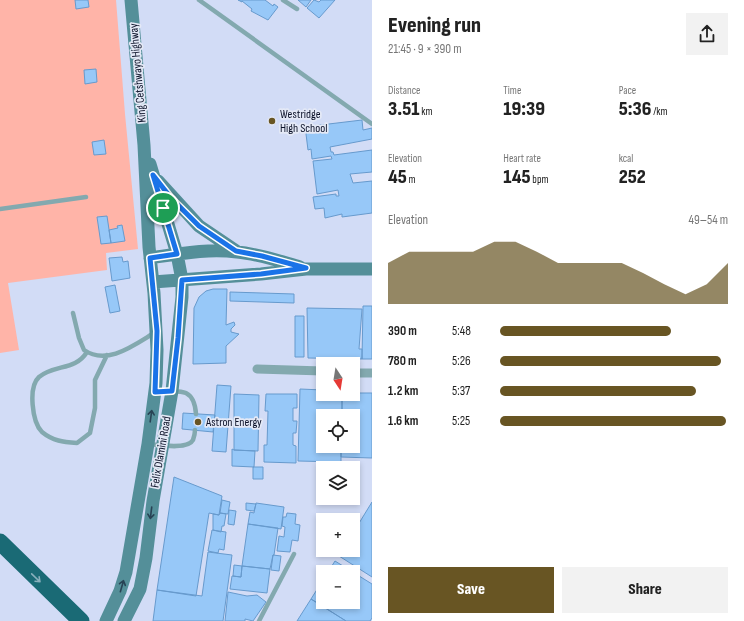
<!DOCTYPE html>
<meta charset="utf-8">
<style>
:root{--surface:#fff;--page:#f2f2f2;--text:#222;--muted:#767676;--accent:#685523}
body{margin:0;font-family:"Sofia Sans Condensed",sans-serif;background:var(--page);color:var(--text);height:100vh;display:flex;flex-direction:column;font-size:15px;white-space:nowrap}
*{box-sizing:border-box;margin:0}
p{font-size:13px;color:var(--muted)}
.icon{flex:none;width:22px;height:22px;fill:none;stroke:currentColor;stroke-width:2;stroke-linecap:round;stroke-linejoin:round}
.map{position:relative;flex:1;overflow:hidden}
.sheet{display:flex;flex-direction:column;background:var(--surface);width:372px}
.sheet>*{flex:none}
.needle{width:26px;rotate:168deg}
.tools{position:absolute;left:316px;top:357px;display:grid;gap:8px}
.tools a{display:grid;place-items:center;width:44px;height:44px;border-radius:0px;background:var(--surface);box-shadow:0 2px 6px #0003;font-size:20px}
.pin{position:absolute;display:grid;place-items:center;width:34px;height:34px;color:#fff;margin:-17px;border:2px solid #fff;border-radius:50%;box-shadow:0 1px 4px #0007}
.round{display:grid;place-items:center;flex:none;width:42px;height:42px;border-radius:0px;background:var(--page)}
.overview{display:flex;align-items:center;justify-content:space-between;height:68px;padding:0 16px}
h1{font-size:22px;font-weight:800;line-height:30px}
.figures{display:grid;grid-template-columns:repeat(3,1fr);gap:6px;height:68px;padding:4px 16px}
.figures div{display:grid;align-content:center}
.figures b{font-size:20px;font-weight:800}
.figures small{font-size:11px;font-weight:400}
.figures p{font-size:11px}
.chart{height:112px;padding:8px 16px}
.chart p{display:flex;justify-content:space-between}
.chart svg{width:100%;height:72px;margin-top:4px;fill:var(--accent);opacity:.7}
.action{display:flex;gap:8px;margin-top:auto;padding:8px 16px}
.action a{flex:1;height:46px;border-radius:0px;background:var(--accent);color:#fff;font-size:16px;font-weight:800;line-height:46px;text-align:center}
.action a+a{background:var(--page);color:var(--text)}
ul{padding:0 16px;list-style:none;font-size:13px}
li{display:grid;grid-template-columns:64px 48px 1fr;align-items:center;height:30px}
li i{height:10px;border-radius:5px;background:var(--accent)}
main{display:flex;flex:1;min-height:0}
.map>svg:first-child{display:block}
.green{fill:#ffb4a8}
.building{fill:#97c8f8;stroke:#679acd}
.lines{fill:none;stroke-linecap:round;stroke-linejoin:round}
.lane{stroke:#83a9af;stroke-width:4.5}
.street{stroke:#83a9af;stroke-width:9}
.secondary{stroke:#548f99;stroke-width:13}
.highway{stroke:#1a6a75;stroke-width:17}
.oneway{stroke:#284355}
.oneway2{stroke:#89b0bc}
.route-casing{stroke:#fff;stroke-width:8}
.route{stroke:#1a73e8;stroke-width:5}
.poi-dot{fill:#685523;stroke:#e4e9f6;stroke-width:1.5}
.labels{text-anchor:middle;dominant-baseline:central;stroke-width:3.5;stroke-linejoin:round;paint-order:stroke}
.street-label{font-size:12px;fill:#0b1128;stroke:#e4e9f6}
.poi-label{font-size:12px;fill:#0b1128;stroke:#e4e9f6;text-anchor:start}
</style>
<main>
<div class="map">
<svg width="372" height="621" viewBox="0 0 372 621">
<rect width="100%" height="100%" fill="#d2dcf6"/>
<!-- green -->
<path class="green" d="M0 0H116L125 114 138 249 106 253 107 270 8 283 19 350 0 353Z"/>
<!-- building -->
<path class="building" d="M75 0H88L89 7 76 9Z
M238 0H265L273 6 274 4 278 7 268 20 251 11 252 9 242 1V2Z
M298 0H311L306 7Z
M314 0 319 2 321 0H335L319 18 307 8Z
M96 69 97 82 85 84 84 70Z
M362 120 363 130 372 128V139L330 147 331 152H333L334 155 372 150V172L350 174 353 183 372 181V213L342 217V214L325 218 324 208 315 209 313 197 336 194V196H339L338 190 317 194 313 161 332 159 331 156 312 159 311 149 308 150 306 134 312 126Z
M104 140 106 154 94 155 92 142Z
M107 216 111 243 101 244 97 217Z
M122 225 125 241 111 243 109 230 118 228 117 226Z
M122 257 123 262 128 261 130 278 112 281 109 258Z
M115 285 120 311 110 313 105 287Z
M213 289H227L226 325 234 322 235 325 231 329V332L239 334 226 346V363L193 364 194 308 199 297 206 291Z
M230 292 294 294V303L230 301Z
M363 306H372V359H362Z
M307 308 362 309 359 349H362V359L308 358Z
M295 316H304V357H295Z
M217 385 231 386 226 452 212 451Z
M300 389 323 390V394H342V416H323V446H341V462L298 461Z
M353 393H372V458L341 457V446H353V416H342V394Z
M234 394 259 395 258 451 234 450Z
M266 394H297V408H293V421H297L296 433H293V445L296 446V463L264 462V445H267L268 411H265Z
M183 413 215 415 213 432 182 429Z
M232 449 234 450 255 451 254 467 232 466Z
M253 467H263V479H253Z
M174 477 222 496 219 515 209 513 196 596 157 590Z
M222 500 230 502 228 514 220 513Z
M372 502V577L339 556 342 550H353V533Z
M246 503 256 504 254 511 246 510Z
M256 503 284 507 281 529 248 524 250 512 254 513Z
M229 510 236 511 234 525 228 524Z
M220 513 226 514 224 526H222L221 532 213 530V514L219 515Z
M287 513 296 514 295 524 300 525 298 541 292 540 290 552 277 551 279 536 284 537 285 527 282 526 283 517H286Z
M248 524 278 528 274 555H273L270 569 242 566Z
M212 530 226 532 224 550 219 549 218 553 208 551Z
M208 552 232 555 223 621H153L157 590 202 596Z
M273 555 281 556 279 571 271 570Z
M335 561 372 584V618L370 621H346L311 599 323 580V602H353V572H328Z
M234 565 242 566 241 577 233 576Z
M242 566 270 569 267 593 230 589 232 576 241 577Z
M228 592 247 596 257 595 266 602 253 621 245 619V621H225Z
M311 599 346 621H297Z"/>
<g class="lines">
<!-- lane -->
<path class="lane" d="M199 0 372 124
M283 0 297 9
M0 209 86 197
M73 313 79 338 84 350C107 366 134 345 154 333
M87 352C75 371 55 364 39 377 28 387 32 422 42 432 53 441 63 442 77 443L90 433 95 408V380L107 355
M156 392C178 391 194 386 196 414
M149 444C159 445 188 450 193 440 194 437 195 433 195 430
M259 621 294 554"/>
<!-- street -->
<path class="street" d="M257 369 323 371
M353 373H372"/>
<!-- secondary -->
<path class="secondary" d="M158 181 199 226 236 251
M150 258C178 254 208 248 237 252 259 254 279 261 300 267
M153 282 261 274 306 269H372
M106 621 120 591 126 572 148 444 156 383 157 350 154 293 149 247 144 145 131 0
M124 621 140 589 146 558 153 501 172 391 182 297V280L177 254 150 164"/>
<!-- highway -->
<path class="highway" d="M0 542 81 621"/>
</g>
<!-- one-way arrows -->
<defs><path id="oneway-shaft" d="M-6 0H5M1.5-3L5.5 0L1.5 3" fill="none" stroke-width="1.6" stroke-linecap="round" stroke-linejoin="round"/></defs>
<g class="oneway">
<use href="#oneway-shaft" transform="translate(151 416) rotate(-82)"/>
<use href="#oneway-shaft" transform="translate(151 513) rotate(97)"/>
<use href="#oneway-shaft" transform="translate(122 586) rotate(-74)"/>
</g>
<use class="oneway2" href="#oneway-shaft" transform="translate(36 578) rotate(44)"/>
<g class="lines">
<defs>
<path id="route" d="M153 175 171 198 199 226 236 251 262 256 306 268 261 274 182 280 178 338 172 391 155 392 157 331 150 258 177 254Z"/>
</defs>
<!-- route casing -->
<use href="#route" class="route-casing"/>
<!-- route -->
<use href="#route" class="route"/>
</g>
<!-- markers -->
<g class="poi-dot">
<circle cx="272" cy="121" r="4"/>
<circle cx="198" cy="422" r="4"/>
</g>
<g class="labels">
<!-- street labels -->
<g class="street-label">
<text transform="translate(138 73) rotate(-95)">King Cetshwayo Highway</text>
<text transform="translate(161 452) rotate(-80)">Felix Dlamini Road</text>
</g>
<!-- poi labels -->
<g class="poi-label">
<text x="280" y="114">Westridge<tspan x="280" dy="14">High School</tspan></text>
<text x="206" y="422">Astron Energy</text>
</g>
</g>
</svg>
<div class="tools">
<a><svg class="needle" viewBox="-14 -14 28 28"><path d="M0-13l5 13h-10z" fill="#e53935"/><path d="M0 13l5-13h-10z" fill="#767676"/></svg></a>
<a><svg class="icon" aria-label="locate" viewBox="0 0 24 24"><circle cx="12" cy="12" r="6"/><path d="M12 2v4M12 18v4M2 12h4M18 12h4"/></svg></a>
<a><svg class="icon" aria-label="layers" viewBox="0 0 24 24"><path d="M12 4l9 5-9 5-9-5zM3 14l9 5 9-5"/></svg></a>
<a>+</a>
<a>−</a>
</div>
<div class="pin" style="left:163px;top:208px;background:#1e9e55"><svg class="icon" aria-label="arrive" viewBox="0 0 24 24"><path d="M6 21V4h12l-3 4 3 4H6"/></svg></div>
</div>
<section class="sheet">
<div class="overview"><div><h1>Evening run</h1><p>21:45 · 9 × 390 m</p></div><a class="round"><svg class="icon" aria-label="share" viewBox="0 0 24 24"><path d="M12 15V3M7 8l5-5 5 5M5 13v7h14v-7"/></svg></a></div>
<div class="figures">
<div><p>Distance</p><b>3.51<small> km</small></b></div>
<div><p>Time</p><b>19:39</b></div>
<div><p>Pace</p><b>5:36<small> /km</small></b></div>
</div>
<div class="figures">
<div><p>Elevation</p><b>45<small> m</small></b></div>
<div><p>Heart rate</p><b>145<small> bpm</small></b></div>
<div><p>kcal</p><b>252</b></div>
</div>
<div class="chart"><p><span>Elevation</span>49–54 m</p>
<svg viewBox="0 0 160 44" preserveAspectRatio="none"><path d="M0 44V19L10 12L20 12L30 12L40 12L50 6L60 6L70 12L80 19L90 19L100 19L110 19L120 25L130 32L140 38L150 32L160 19V44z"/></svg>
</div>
<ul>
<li><b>390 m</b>5:48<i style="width:75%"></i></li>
<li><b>780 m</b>5:26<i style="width:97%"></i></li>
<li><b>1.2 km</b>5:37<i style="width:86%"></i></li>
<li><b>1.6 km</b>5:25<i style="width:99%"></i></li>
</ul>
<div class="action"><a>Save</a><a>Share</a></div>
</section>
</main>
